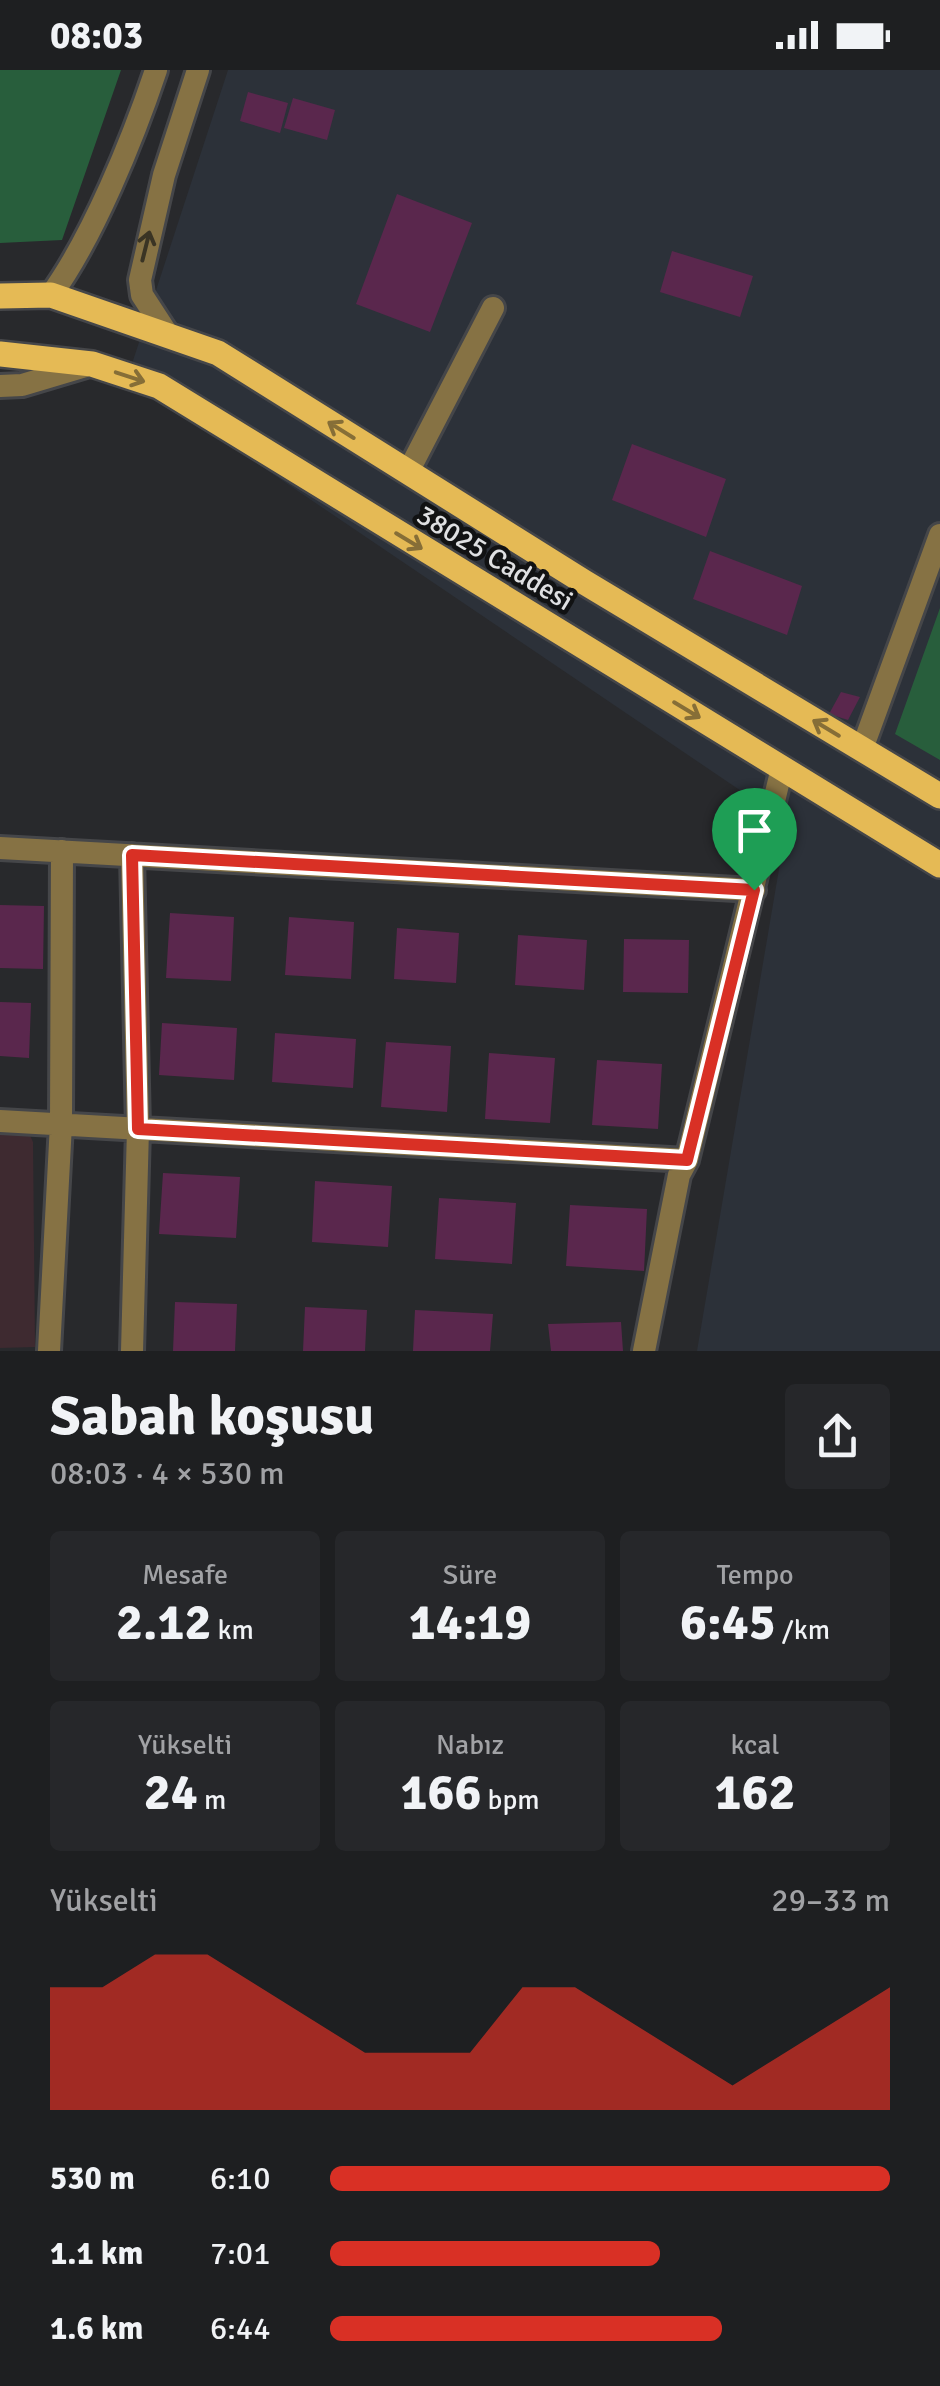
<!DOCTYPE html>
<html lang="tr">
<meta charset="utf-8">
<style>
:root{--surface:#1e1f21;--page:#26272a;--text:#f1f3f6;--muted:#a1a2a5;--accent:#d93025}
body{margin:0;font-family:Signika,sans-serif;background:var(--page);color:var(--text);height:100vh;display:flex;flex-direction:column;font-size:38px;white-space:nowrap}
*{box-sizing:border-box;margin:0}
p{font-size:32px;color:var(--muted)}
.icon{flex:none;width:55px;height:55px;fill:none;stroke:currentColor;stroke-width:2;stroke-linecap:round;stroke-linejoin:round}
.map{position:relative;height:1281px;overflow:hidden}
.details{display:flex;flex-direction:column;background:var(--surface);flex:1}
.details>*{flex:none}
.pin{position:absolute;display:grid;place-items:center;width:85px;height:85px;color:#fff;margin:-102px -42px;border-radius:50% 50% 50% 0;rotate:-45deg;box-shadow:0 0 10px #0007}
.pin .icon{rotate:45deg}
.round{display:grid;place-items:center;flex:none;width:105px;height:105px;border-radius:10px;background:var(--page)}
.summary{display:flex;align-items:center;justify-content:space-between;height:170px;padding:0 50px}
h1{font-size:55px;font-weight:700;line-height:75px}
.stats{display:grid;grid-template-columns:repeat(3,1fr);gap:15px;height:170px;padding:10px 50px}
.stats div{display:grid;align-content:center;border-radius:10px;background:var(--page);text-align:center}
.stats b{font-size:50px;font-weight:700}
.stats small{font-size:28px;font-weight:400}
.stats p{font-size:28px}
.chart{height:280px;padding:20px 50px}
.chart p{display:flex;justify-content:space-between}
.chart svg{width:100%;height:180px;margin-top:10px;fill:var(--accent);opacity:.7}
ul{padding:0 50px;list-style:none;font-size:32px}
li{display:grid;grid-template-columns:160px 120px 1fr;align-items:center;height:75px}
li i{height:25px;border-radius:12px;background:var(--accent)}
.status{display:flex;justify-content:space-between;align-items:center;height:70px;padding:0 50px;background:var(--surface);direction:ltr}
.status svg{height:28px;fill:currentColor}
.map>svg:first-child{display:block}
.built{fill:#2c3139}
.education{fill:#3e2a30}
.green{fill:#285e3c}
.building{fill:#5a274d}
.lines{fill:none;stroke-linecap:round;stroke-linejoin:round}
.minor-casing{stroke:#454649;stroke-width:28}
.major-casing{stroke:#454649;stroke-width:30}
.minor{stroke:#867244;stroke-width:22}
.major{stroke:#e5ba55;stroke-width:25}
.oneway{stroke:#3a3424}
.oneway2{stroke:#866e37}
.route-casing{stroke:#fff;stroke-width:20}
.route{stroke:#d93025;stroke-width:12}
.labels{text-anchor:middle;dominant-baseline:central;stroke-width:9;stroke-linejoin:round;paint-order:stroke}
.street-label{font-size:28px;fill:#dfe0e2;stroke:#111213}
</style>
<div class="status"><b>08:03</b><svg viewBox="0 0 49 12"><path d="M0 12V9h3v3zM5 12V6h3v6zM10 12V3h3v9zM15 12V0h3v12zM26 1h20v11H26zM47 4h2v5h-2z"/></svg></div>
<div class="map">
<svg width="940" height="1281" viewBox="0 0 940 1281">
<rect width="100%" height="100%" fill="#28292c"/>
<!-- built -->
<path class="built" d="M228 0H940V1281H697L787 752 128 306Z"/>
<!-- education -->
<path class="education" d="M27 1059 33 1072 35 1277 0 1278V1060Z"/>
<!-- green -->
<path class="green" d="M0 0H121L62 170 0 173Z
M940 538V690L895 664Z"/>
<!-- building -->
<path class="building" d="M248 22 288 33 280 63 240 51Z
M293 28 335 40 327 70 284 58Z
M397 124 472 153 430 262 356 234Z
M672 181 753 206 740 247 660 222Z
M632 374 726 409 706 467 612 430Z
M710 481 802 516 787 565 693 529Z
M841 622 860 627 848 650 829 644Z
M0 835 44 836 43 899 0 898Z
M170 843 234 847 231 911 166 908Z
M289 847 354 852 351 909 285 905Z
M397 858 459 863 456 913 394 909Z
M518 865 587 870 584 920 515 915Z
M624 869 689 870 688 923 623 922Z
M0 932 31 933 29 988 0 986Z
M162 953 237 958 234 1010 159 1005Z
M275 963 356 969 353 1018 272 1012Z
M386 972 451 976 447 1042 381 1037Z
M489 983 555 988 550 1053 485 1049Z
M597 990 662 994 658 1059 592 1055Z
M163 1103 240 1107 236 1168 159 1164Z
M315 1111 392 1116 388 1177 312 1172Z
M439 1128 516 1133 512 1194 435 1189Z
M570 1135 647 1139 644 1201 566 1196Z
M175 1232 237 1234 235 1281H173Z
M305 1237 367 1240 365 1281H303Z
M415 1240 493 1244 490 1281H413Z
M621 1252 623 1281H551L548 1254Z"/>
<g class="lines">
<defs>
<path id="minor" d="M51 225C93 167 133 69 156 0
M168 265 142 225 140 210 164 105 198 0
M0 316 22 315 89 295
M408 402 493 238
M862 679 940 465
M0 778 754 820
M0 1051 687 1090
M49 1281 61 1054 62 781
M132 1281 138 1059 132 785
M644 1281 679 1105 687 1090 782 698"/>
<path id="major" d="M0 226 51 225 218 283 584 512 940 726
M0 284 92 294 159 316 940 795"/>
</defs>
<!-- minor casing -->
<use href="#minor" class="minor-casing"/>
<!-- major casing -->
<use href="#major" class="major-casing"/>
<!-- minor -->
<use href="#minor" class="minor"/>
<!-- major -->
<use href="#major" class="major"/>
</g>
<!-- one-way arrows -->
<defs><path id="oneway-shaft" d="M-6 0H5M1.5-3L5.5 0L1.5 3" fill="none" stroke-width="1.6" stroke-linecap="round" stroke-linejoin="round" transform="scale(2.5)"/></defs>
<use class="oneway" href="#oneway-shaft" transform="translate(146 176) rotate(-76)"/>
<g class="oneway2">
<use href="#oneway-shaft" transform="translate(130 307) rotate(18)"/>
<use href="#oneway-shaft" transform="translate(341 360) rotate(-148)"/>
<use href="#oneway-shaft" transform="translate(409 471) rotate(31)"/>
<use href="#oneway-shaft" transform="translate(687 640) rotate(31)"/>
<use href="#oneway-shaft" transform="translate(826 658) rotate(-149)"/>
</g>
<g class="lines">
<defs>
<path id="route" d="M132 785 754 820 687 1090 138 1059Z"/>
</defs>
<!-- route casing -->
<use href="#route" class="route-casing"/>
<!-- route -->
<use href="#route" class="route"/>
</g>
<g class="labels">
<!-- street labels -->
<g class="street-label">
<text transform="translate(495 488) rotate(31)">38025 Caddesi</text>
</g>
</g>
</svg>
<div class="pin" style="left:754px;top:820px;background:#1e9e55"><svg class="icon" aria-label="arrive" viewBox="0 0 24 24"><path d="M6 21V4h12l-3 4 3 4H6"/></svg></div>
</div>
<section class="details">
<div class="summary"><div><h1>Sabah koşusu</h1><p>08:03 · 4 × 530 m</p></div><a class="round"><svg class="icon" aria-label="share" viewBox="0 0 24 24"><path d="M12 15V3M7 8l5-5 5 5M5 13v7h14v-7"/></svg></a></div>
<div class="stats">
<div><p>Mesafe</p><b>2.12<small> km</small></b></div>
<div><p>Süre</p><b>14:19</b></div>
<div><p>Tempo</p><b>6:45<small> /km</small></b></div>
</div>
<div class="stats">
<div><p>Yükselti</p><b>24<small> m</small></b></div>
<div><p>Nabız</p><b>166<small> bpm</small></b></div>
<div><p>kcal</p><b>162</b></div>
</div>
<div class="chart"><p><span>Yükselti</span>29–33 m</p>
<svg viewBox="0 0 160 44" preserveAspectRatio="none"><path d="M0 44V14L10 14L20 6L30 6L40 14L50 22L60 30L70 30L80 30L90 14L100 14L110 22L120 30L130 38L140 30L150 22L160 14V44z"/></svg>
</div>
<ul>
<li><b>530 m</b>6:10<i style="width:100%"></i></li>
<li><b>1.1 km</b>7:01<i style="width:59%"></i></li>
<li><b>1.6 km</b>6:44<i style="width:70%"></i></li>
</ul>
</section>
